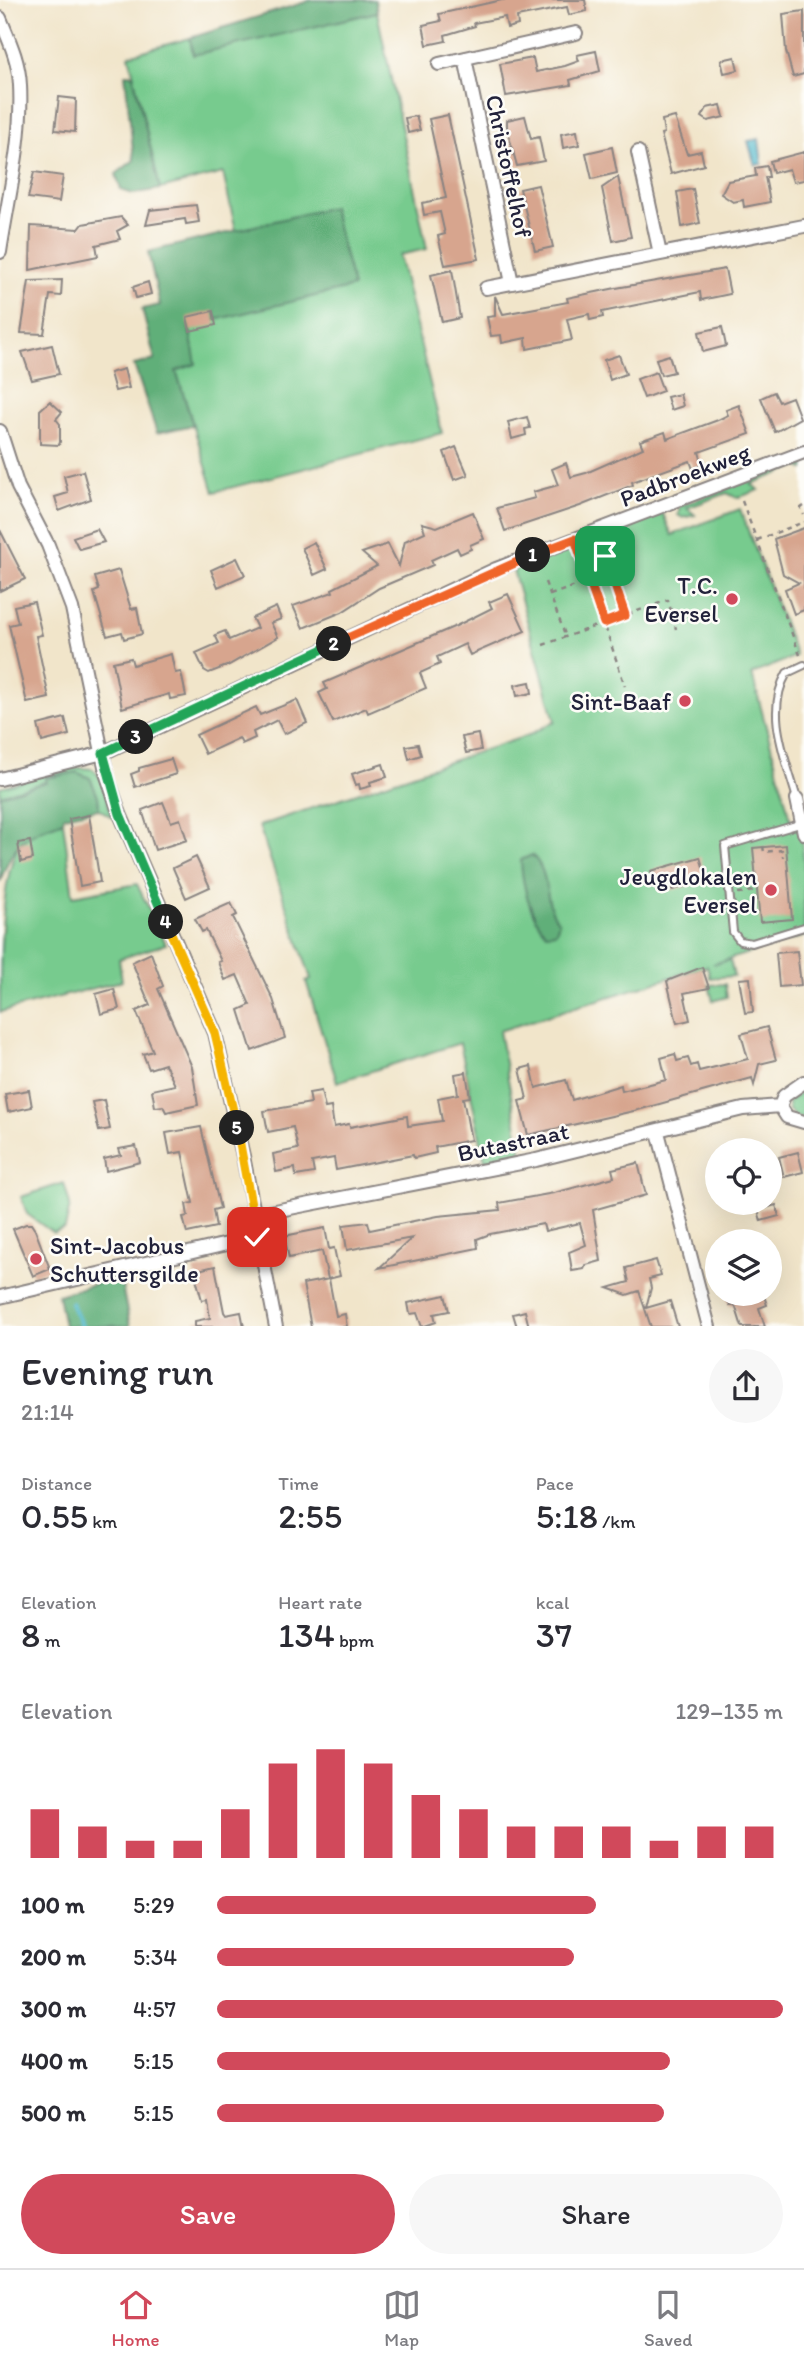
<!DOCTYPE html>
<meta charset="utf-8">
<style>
:root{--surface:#fff;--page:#f7f7f7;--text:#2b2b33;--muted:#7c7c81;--line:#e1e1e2;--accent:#d1495b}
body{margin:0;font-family:Itim,sans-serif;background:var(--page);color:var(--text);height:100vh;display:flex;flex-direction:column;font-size:26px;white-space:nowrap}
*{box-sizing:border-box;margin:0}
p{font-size:23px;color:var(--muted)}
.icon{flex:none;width:38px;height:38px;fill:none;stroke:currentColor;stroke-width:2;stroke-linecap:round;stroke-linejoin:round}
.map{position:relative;height:1326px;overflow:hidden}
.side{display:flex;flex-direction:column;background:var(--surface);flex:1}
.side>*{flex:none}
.fabs{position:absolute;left:705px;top:1138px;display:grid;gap:14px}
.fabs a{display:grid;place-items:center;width:77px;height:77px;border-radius:50%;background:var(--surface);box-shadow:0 7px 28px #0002;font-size:35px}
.pin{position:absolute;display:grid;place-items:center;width:60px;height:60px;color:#fff;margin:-30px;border-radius:14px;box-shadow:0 4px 10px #0006}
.km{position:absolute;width:35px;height:35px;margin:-18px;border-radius:50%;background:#222;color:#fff;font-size:19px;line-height:35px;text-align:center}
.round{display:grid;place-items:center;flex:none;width:74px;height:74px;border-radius:37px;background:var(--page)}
.summary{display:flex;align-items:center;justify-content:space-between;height:119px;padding:0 21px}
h1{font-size:38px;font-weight:600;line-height:52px}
.figures{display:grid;grid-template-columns:repeat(3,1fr);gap:10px;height:119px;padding:7px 21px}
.figures div{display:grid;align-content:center}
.figures b{font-size:35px;font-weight:600}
.figures small{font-size:19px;font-weight:400}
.figures p{font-size:19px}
.chart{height:196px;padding:14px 21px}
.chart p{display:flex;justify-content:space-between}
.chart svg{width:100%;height:126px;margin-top:7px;stroke:var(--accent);stroke-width:6}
.primary-button{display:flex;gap:14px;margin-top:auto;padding:14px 21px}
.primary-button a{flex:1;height:80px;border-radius:42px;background:var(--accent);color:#fff;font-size:28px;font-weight:600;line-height:80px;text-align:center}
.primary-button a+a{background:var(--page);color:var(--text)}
ul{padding:0 21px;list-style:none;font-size:23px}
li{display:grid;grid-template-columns:112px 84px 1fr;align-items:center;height:52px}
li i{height:18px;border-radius:9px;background:var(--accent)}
.tabs{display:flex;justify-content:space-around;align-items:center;height:98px;border-top:2px solid var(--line);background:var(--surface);font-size:19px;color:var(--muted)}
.tabs a{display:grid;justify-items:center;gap:4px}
.tabs .active{color:var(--accent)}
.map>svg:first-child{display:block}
.green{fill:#77cb8e;stroke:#4c7664;stroke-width:2}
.forest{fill:#61af79;stroke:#42685a;stroke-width:2}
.water{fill:#4eb7cb;stroke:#386c83;stroke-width:2}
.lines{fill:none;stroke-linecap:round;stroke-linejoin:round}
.stream{stroke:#4eb7cb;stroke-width:4.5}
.building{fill:#d7a58e}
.service-casing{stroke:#8a8482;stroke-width:10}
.minor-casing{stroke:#8a8482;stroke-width:16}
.path{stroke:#8a8482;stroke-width:2.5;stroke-dasharray:5 5;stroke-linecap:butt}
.service{stroke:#fff;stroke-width:6}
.minor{stroke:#fff;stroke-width:12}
.split-1-casing{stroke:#fff;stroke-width:14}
.split-2-casing{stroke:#fff;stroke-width:14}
.split-3-casing{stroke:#fff;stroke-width:14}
.split-4-casing{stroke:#fff;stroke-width:14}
.split-5-casing{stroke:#fff;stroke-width:14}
.split-6-casing{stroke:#fff;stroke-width:14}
.split-1{stroke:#f0652b;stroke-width:9}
.split-2{stroke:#f0652b;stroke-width:9}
.split-3{stroke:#22a559;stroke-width:9}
.split-4{stroke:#22a559;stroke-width:9}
.split-5{stroke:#f5b400;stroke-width:9}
.split-6{stroke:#f5b400;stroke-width:9}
.poi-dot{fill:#d1495b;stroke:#fdfcf7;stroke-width:2.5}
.labels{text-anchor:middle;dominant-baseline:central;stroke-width:5;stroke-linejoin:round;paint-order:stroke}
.street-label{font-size:24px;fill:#22223b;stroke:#fdfcf7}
.poi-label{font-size:24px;fill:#22223b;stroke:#fdfcf7;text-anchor:end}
</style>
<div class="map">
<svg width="804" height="1327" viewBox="0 0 804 1327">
<rect width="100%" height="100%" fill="#fdfcf7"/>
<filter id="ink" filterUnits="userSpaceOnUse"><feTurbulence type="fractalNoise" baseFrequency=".0143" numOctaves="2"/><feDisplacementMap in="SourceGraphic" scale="14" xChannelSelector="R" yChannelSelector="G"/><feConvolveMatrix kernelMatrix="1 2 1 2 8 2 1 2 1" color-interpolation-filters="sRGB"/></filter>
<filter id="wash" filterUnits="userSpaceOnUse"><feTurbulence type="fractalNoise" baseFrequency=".00686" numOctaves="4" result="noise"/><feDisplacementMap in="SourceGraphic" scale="28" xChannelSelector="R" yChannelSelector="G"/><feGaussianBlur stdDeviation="1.57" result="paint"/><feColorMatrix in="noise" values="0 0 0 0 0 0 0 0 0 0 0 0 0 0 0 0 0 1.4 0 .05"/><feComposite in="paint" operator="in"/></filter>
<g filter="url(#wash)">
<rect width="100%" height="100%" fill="#f1e5ca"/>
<!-- green -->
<path class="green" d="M377 12 427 249 399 255 442 433 214 492 176 370 188 326 353 287 332 208 236 231 223 173 160 189 129 55 190 38 193 54Z
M804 459V469L798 466 751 484 759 490 737 498 727 493 687 508 695 515 683 518 678 515 680 506Z
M740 509 796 656 752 674 791 821 799 819 804 861V936L713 964 730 960 734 976 710 978 707 966 499 1031 522 1154 485 1161 460 1043 337 1082 306 981 311 979 259 826 529 735 555 721 513 570 659 514H663L672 535Z
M71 767 93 769 101 778 112 817 99 809 98 796 76 773 44 776 46 782 0 795V787Z
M63 821 73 896 137 884 166 944 119 959 122 981 0 1012C0 966 0 877 20 842 29 831 50 826 63 821Z
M725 984 727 997 713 1001 709 985Z
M804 1090V1118L796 1117 788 1109V1102Z
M64 1183 70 1205 65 1229 53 1233 27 1214 21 1197Z"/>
<!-- forest -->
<path class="forest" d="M312 0H375L377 12 193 55 190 38Z
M125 74H133L160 189 133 194 121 190 116 174 134 160Z
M332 207 353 287 189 326 196 364 176 371 193 425 157 433 134 365 155 360 142 309 160 305 148 252Z
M76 772 90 778 98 796 99 809 64 816 63 821C23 836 15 840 0 882V795L46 782 44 775 48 778Z
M532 855C552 874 542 903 559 922L556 932 546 933C530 916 522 884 521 860Z
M120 1276 130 1326H64L58 1295Z"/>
<!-- water -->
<path class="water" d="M759 139 762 164 755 165 748 141Z"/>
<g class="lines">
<!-- stream -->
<path class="stream" d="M71 1303 82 1327"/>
</g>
<g id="blocks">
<!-- building -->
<path class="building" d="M502 0H585L587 11 569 15 567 7 517 17 518 25 507 28 505 17 474 23 475 26 445 35 446 41 427 45 423 25 441 21 439 14Z
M804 11V74L793 77 786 51 783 14Z
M596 51 600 71 570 80 571 85 506 96 500 64 533 58 536 72 565 66 579 61 577 55Z
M735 57 738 70 724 73 721 60Z
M59 97 76 99 75 132 55 130Z
M721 105 724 117 708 121 702 117 707 108Z
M448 115 479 259 445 265 438 236 445 234 440 212 424 215 422 203 446 198 429 119Z
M416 116 420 130 408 133 405 118Z
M525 116 531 139 539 137 544 161 517 166 507 129V120Z
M675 117 687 154 701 151 704 165 671 174 661 134 664 133 662 120Z
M577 131 579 145 563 148 561 134Z
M612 147 617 173 592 179 586 153Z
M804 152V180L793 182 789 169 773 173 770 161Z
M767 166 769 177H765L770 202 744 207 743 200 733 202 721 194 728 181 756 176 755 168Z
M34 172 63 176 59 202 28 198Z
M618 177 631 237 613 241 602 188Z
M538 185 553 247 535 251 520 189Z
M693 189 700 223 682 227 677 192Z
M196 205 199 222 186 224 185 219 146 225 150 210Z
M121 217 128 225 117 231 120 239 96 245 98 256 30 270 31 226 79 229 83 224Z
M725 269 730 294 701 300 700 292 602 312 603 317 590 320 589 314 567 319 572 340 527 349 526 338 502 343 501 335 491 336 487 317 495 316V296L503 314 568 302 567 298 616 288Z
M452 270 460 318 442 322 431 275Z
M62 280 61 296 50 295 44 334 21 333 29 281Z
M148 282 151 294 136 298 133 287Z
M213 311 216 325 190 331 187 317Z
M722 327 726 346 703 352 699 332Z
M52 345 59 374 32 380 22 352Z
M619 355 626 374 610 380 604 360Z
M669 355 674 372 661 375 656 359Z
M124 369 129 388 115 391 110 373Z
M656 372 663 391 644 398 637 379Z
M774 392 779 402 792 397 800 418 775 432 761 398Z
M680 394 683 406 671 410 667 397Z
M50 401 62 412 56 419 60 424V442L59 445 40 444V410Z
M739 405 750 434 699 452 703 465 693 469 690 461 632 482 633 485 580 506 505 531 497 508 535 498 533 492 558 485 552 469 566 463 571 477 586 473 643 448 640 441 665 432 667 439 718 420 728 415 726 410Z
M527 417 530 428 525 429 526 435 512 439 508 422Z
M456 447 468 475 454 480 444 452Z
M83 471 91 499 59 511 55 497 68 493 64 476Z
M473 512 484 539 470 545 471 549 460 554 457 548 431 560 433 565 379 588 342 612 303 628 293 606 333 592 332 589 377 566 362 553 388 544 399 566 405 541 425 532 422 523 437 527Z
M804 528V610L794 614 785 589 799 583 783 574 774 539Z
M97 529 104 542 79 549 73 537Z
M0 530 25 579 0 591Z
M314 542 327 569 314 575 302 548Z
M237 558 245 575 218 587 211 570Z
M119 570 131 609 137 608 142 634 124 639 122 632 107 636 94 592 99 590 95 577Z
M508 594 525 631 470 655 465 644 437 657 440 664 420 673 426 688 368 713 366 708 333 722 319 693 327 689 324 683 456 626 492 608 489 602Z
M34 602 42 635 36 636 49 698 27 703 9 625 18 623 14 606Z
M276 607 281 619 271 623 278 637 229 665 209 673 204 670 196 653 219 643 215 635 225 631 229 640 257 628 252 618Z
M171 654 175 673 181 672 186 696 170 699 169 694 122 708 113 662 131 658 133 665Z
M530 682 532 693 517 696 515 685Z
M297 700 307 723 284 734 277 720 253 732 255 738 242 744 239 738 205 754 196 735 256 707 260 715Z
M65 718 69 735 42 742 38 725Z
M478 734 481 750 466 753 462 737Z
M418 744 421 755 409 759 406 746Z
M171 759 176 774 135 787 131 774 139 771V768Z
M383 764 387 777 370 782 371 786 360 789 359 784 356 785 352 774Z
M163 802 171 822 180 819 187 840 155 850 142 810Z
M89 815 100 882 80 886 69 819Z
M30 841 33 859 21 862 18 843Z
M786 845 792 919 760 922 753 848Z
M196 857 210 887 186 898 173 868Z
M700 857 707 880 672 890 669 880 655 884 651 871Z
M231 903 237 915 233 917 273 999 285 1038 252 1051 239 1010 250 1005 237 975 225 980 218 962 221 961 206 930 202 932 195 919Z
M797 951 801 985 779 987 776 953Z
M151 953 163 986 158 989 192 1067 198 1105 166 1112 163 1106 155 1107 152 1090 175 1085 165 1064 149 1069 143 1054 153 1051 136 1011 150 1005 132 962Z
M702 967 709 988 684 993 690 1020 677 1023 667 981Z
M750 978 753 1012 745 1013 739 979Z
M114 989 119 1009 101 1014 96 994Z
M767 1027 776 1060 759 1064 754 1085 752 1078 638 1110 528 1135 519 1101 527 1099 520 1069 531 1066 536 1088 566 1080 572 1100 621 1085 622 1091 666 1080 661 1058 675 1054 677 1061 688 1058 691 1066 697 1064 699 1071 748 1059 741 1034Z
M466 1072 470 1097 463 1098 471 1140 435 1147 436 1153 414 1158 413 1155 336 1170 334 1158 312 1162 314 1173 296 1176 295 1168 276 1172 273 1154 298 1149 293 1127 268 1132 264 1111 311 1103 309 1093 321 1091 325 1108 331 1107 334 1127 349 1124 350 1127 407 1116 408 1126 442 1121 438 1098 458 1094 455 1074Z
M29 1090 32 1107 8 1112 5 1094Z
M104 1100 110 1129 99 1131 92 1102Z
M201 1127 220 1208 213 1210 216 1227 187 1233 183 1217 188 1216 186 1204 193 1203 182 1152 170 1154 166 1133Z
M136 1146 140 1162 106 1171 104 1159 121 1155 119 1149Z
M798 1152 803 1172 784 1177 779 1157Z
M638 1163 646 1195 593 1210 601 1261 586 1265 584 1269 572 1271 569 1252 586 1245 580 1223 545 1231 543 1224 490 1234 477 1239 478 1248 379 1268 412 1238 347 1250 343 1225 368 1222 370 1230 438 1216 500 1210 499 1203 554 1193 614 1177 612 1169Z
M776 1205 779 1216 761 1221 758 1210Z
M26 1224H31L35 1230 50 1269 33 1276 13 1229Z
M325 1228 329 1249 334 1248 340 1276 328 1279 322 1251 289 1258 284 1236Z
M656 1260 661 1276 649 1279 651 1288 646 1308 670 1301 678 1327H651L639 1291 627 1295 608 1288 629 1282 626 1268Z
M215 1266 224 1312 226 1315 241 1312 244 1327H195V1321L210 1318 207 1299 202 1300 194 1271Z
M329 1279 336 1316 345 1314 347 1327H311L303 1284Z
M725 1293H763L767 1305 759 1308 765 1327H742L736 1308 734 1305 730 1306Z
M445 1295 449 1311 434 1314 436 1322 422 1327 417 1313 410 1314 408 1303Z
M525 1311 529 1327H517L513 1314Z"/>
</g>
</g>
<g filter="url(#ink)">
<use href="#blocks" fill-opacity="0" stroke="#8a8482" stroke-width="2"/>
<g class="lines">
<defs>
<path id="service" d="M797 799C786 759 764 712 787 673L804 665
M803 823 725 846 733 932 740 941 752 943 804 927"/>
<path id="minor" d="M0 18C9 40 19 61 20 85 23 140 8 198 0 252
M465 58 512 283
M439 64 576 33
M638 152 660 254
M486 288 804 226
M0 431 18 487 48 545 72 608 107 776 120 814 215 1033 243 1156 276 1327
M0 779 103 753 496 569 804 452
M797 799 804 833
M804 1082 784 1096 780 1106 787 1117 804 1122
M658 1132 709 1327
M254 1215 536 1160 743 1109 780 1106
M0 1297 257 1237"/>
</defs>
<!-- service casing -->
<use href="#service" class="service-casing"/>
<!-- minor casing -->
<use href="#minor" class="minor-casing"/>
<!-- path -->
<path class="path" d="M742 501 800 655
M804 506 801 508 804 515
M757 540 804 522
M580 552 625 686
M605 556 625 615
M545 582 566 637
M550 595 578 585
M543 645 668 600 676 629
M763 846 764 852 782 850 783 857
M738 893 755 891"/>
<!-- service -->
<use href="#service" class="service"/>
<!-- minor -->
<use href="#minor" class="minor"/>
</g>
</g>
<g class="lines" filter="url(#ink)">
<defs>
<path id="split-1" d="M533 555 575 539 604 623 625 615 605 556"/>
<path id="split-2" d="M334 644 533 555"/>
<path id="split-3" d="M136 737 334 644"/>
<path id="split-4" d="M136 737 103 753 120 814 166 922"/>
<path id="split-5" d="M166 922 215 1033 237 1128"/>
<path id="split-6" d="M237 1128 257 1237"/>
</defs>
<!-- split-1 casing -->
<use href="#split-1" class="split-1-casing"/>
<!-- split-2 casing -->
<use href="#split-2" class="split-2-casing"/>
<!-- split-3 casing -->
<use href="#split-3" class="split-3-casing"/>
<!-- split-4 casing -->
<use href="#split-4" class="split-4-casing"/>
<!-- split-5 casing -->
<use href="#split-5" class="split-5-casing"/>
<!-- split-6 casing -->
<use href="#split-6" class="split-6-casing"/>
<!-- split-1 -->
<use href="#split-1" class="split-1"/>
<!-- split-2 -->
<use href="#split-2" class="split-2"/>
<!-- split-3 -->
<use href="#split-3" class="split-3"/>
<!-- split-4 -->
<use href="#split-4" class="split-4"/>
<!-- split-5 -->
<use href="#split-5" class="split-5"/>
<!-- split-6 -->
<use href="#split-6" class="split-6"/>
</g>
<!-- markers -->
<g class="poi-dot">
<circle cx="732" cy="599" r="7"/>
<circle cx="685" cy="701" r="7"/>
<circle cx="771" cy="890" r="7"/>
<circle cx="36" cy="1259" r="7"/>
</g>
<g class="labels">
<!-- street labels -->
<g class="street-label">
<text transform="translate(509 166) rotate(78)">Christoffelhof</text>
<text transform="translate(685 475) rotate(-21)">Padbroekweg</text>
<text transform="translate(513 1142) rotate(-12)">Butastraat</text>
</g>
<!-- poi labels -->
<g class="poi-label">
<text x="718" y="585">T.C.<tspan x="718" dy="28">Eversel</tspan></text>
<text x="671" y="701">Sint-Baaf</text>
<text x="757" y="876">Jeugdlokalen<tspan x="757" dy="28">Eversel</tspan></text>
<text x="50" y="1245" text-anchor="start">Sint-Jacobus<tspan x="50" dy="28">Schuttersgilde</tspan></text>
</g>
</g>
</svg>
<div class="fabs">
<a><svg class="icon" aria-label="locate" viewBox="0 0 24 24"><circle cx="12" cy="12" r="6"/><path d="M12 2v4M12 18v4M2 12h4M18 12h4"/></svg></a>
<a><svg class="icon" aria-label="layers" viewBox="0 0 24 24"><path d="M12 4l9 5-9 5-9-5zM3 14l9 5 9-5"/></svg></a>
</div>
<div class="pin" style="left:605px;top:556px;background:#1e9e55"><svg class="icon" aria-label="arrive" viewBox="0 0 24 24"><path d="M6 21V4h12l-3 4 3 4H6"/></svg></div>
<div class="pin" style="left:257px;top:1237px;background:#d93025"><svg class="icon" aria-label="check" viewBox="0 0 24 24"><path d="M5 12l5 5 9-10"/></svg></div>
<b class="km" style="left:533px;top:555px">1</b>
<b class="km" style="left:334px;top:644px">2</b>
<b class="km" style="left:136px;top:737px">3</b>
<b class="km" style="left:166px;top:922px">4</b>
<b class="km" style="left:237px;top:1128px">5</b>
</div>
<section class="side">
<div class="summary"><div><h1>Evening run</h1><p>21:14</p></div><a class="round"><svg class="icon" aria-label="share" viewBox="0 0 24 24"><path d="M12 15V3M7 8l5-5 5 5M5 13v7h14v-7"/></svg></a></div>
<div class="figures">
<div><p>Distance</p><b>0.55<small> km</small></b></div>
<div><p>Time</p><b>2:55</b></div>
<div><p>Pace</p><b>5:18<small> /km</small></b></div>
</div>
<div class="figures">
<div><p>Elevation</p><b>8<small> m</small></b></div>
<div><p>Heart rate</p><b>134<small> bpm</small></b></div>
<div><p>kcal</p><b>37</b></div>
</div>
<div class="chart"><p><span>Elevation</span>129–135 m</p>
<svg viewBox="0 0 160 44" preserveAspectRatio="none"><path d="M5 44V27M15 44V33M25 44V38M35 44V38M45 44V27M55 44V11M65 44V6M75 44V11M85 44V22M95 44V27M105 44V33M115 44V33M125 44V33M135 44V38M145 44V33M155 44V33"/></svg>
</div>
<ul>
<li><b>100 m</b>5:29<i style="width:67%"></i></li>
<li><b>200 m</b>5:34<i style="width:63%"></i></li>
<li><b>300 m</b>4:57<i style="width:100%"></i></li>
<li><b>400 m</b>5:15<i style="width:80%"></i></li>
<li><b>500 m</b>5:15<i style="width:79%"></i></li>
</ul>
<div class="primary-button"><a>Save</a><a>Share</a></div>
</section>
<nav class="tabs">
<a class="active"><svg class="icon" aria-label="home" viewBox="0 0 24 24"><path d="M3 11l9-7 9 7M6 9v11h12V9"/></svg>Home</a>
<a><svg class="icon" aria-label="map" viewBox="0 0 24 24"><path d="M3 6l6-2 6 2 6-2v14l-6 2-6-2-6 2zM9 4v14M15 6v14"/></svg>Map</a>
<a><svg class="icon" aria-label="saved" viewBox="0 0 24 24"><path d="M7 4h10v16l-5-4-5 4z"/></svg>Saved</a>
</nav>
